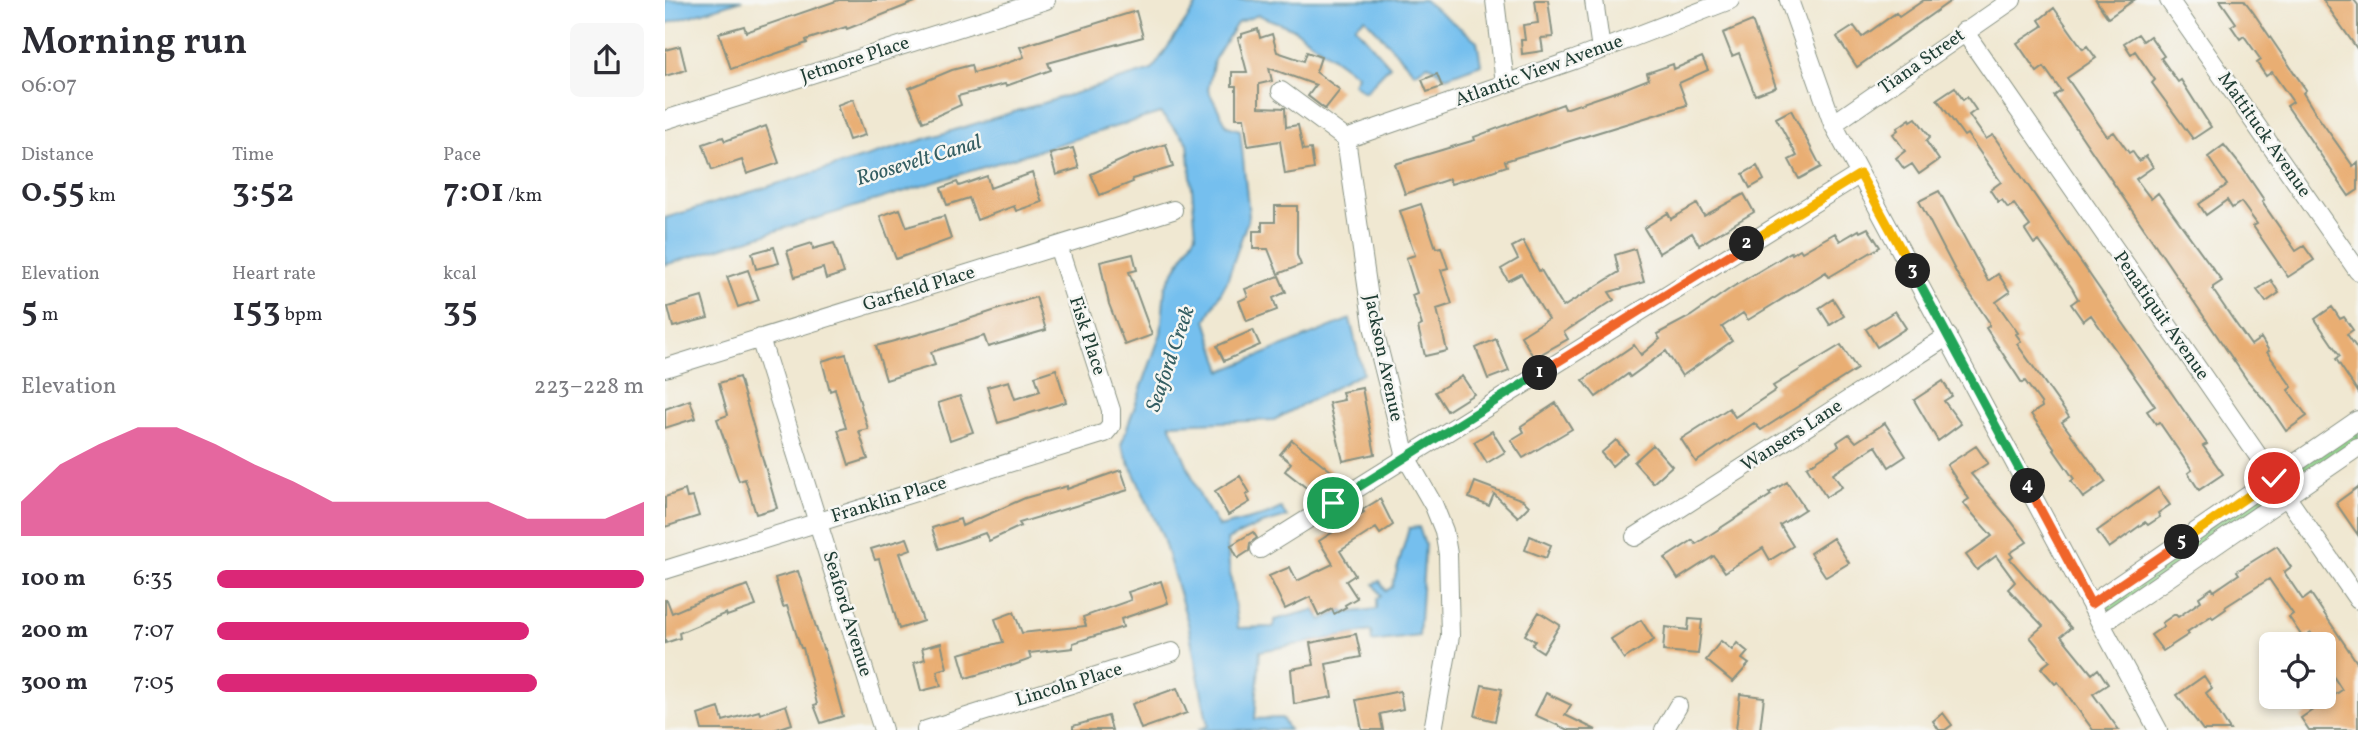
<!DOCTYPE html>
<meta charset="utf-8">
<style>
:root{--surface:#fff;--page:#f7f7f7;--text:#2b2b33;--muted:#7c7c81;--accent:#db2777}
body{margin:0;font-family:Vollkorn,serif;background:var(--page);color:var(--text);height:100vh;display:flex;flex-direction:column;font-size:26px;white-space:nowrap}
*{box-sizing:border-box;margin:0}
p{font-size:23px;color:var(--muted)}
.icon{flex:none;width:38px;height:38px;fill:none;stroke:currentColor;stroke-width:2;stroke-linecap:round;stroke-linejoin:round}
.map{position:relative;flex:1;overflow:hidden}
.details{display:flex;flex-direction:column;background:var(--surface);width:665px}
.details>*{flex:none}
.fabs{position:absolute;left:1594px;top:632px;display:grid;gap:14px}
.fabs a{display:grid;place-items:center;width:77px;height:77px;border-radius:10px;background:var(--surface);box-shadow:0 4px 10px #0003;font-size:35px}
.pin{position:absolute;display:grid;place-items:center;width:60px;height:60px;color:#fff;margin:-30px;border:4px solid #fff;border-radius:50%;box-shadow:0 2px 7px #0007}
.km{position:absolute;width:35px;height:35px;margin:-18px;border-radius:50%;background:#222;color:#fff;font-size:19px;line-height:35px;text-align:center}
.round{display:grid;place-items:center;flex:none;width:74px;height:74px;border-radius:10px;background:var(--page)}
.headline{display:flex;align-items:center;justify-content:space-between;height:119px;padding:0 21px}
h1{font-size:38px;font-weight:600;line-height:52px}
.stats{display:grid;grid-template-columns:repeat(3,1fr);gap:10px;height:119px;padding:7px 21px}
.stats div{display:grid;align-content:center}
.stats b{font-size:35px;font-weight:600}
.stats small{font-size:19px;font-weight:400}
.stats p{font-size:19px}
.chart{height:196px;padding:14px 21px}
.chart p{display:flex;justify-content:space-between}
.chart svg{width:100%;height:126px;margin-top:7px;fill:var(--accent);opacity:.7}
ul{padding:0 21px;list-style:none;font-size:23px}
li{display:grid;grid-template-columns:112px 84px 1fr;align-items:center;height:52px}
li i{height:18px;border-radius:9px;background:var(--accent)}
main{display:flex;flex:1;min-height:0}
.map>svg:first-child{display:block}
.green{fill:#93d68e;stroke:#598a61;stroke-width:2}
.water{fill:#75bfee;stroke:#4a7e91;stroke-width:2}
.building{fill:#e9ae73}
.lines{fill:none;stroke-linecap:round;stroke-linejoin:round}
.minor-casing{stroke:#889283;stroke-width:20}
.minor{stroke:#fff;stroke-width:18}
.split-1-casing{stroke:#fff;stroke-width:14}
.split-2-casing{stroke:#fff;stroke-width:14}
.split-3-casing{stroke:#fff;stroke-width:14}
.split-4-casing{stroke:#fff;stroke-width:14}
.split-5-casing{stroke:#fff;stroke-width:14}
.split-6-casing{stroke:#fff;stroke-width:14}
.split-1{stroke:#22a559;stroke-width:9}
.split-2{stroke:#f0652b;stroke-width:9}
.split-3{stroke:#f5b400;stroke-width:9}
.split-4{stroke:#22a559;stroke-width:9}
.split-5{stroke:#f0652b;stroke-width:9}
.split-6{stroke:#f5b400;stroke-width:9}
.labels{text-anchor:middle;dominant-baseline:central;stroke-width:5;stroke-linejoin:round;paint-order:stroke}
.street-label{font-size:19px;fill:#1f3d34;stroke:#f6f6f2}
.water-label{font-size:21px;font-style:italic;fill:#345e62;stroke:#f6f6f2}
</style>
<main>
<section class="details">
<div class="headline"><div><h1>Morning run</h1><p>06:07</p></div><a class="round"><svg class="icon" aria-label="share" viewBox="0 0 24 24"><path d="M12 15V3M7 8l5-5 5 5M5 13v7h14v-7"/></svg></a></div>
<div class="stats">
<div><p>Distance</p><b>0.55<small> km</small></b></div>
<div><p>Time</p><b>3:52</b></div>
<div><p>Pace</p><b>7:01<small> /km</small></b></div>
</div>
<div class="stats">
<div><p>Elevation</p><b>5<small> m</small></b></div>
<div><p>Heart rate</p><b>153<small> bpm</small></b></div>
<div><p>kcal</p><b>35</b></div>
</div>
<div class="chart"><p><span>Elevation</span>223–228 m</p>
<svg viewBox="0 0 160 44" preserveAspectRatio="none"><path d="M0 44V32L10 19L20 12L30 6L40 6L50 12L60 19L70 25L80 32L90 32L100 32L110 32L120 32L130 38L140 38L150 38L160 32V44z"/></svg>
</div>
<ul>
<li><b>100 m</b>6:35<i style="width:100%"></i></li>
<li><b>200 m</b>7:07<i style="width:73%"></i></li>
<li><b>300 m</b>7:05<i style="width:75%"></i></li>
</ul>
</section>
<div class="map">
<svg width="1693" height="730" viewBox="0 0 1693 730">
<rect width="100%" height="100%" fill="#f6f6f2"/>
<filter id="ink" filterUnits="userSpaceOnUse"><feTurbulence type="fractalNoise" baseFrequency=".0143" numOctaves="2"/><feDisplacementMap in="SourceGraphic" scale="14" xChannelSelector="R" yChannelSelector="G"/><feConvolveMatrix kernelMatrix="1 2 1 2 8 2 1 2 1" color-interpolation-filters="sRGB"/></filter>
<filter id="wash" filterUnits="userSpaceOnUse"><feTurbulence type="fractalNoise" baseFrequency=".00686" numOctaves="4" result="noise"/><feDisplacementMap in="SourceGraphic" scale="28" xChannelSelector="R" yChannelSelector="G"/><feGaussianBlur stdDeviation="1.57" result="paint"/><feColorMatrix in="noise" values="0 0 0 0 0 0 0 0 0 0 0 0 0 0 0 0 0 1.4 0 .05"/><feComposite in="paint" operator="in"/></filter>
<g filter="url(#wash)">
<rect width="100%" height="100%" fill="#f0e8d2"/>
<!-- green -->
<path class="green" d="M1693 424V444L1623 492 1614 479Z
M1607 483 1616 497 1438 619 1430 605Z"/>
<!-- water -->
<path class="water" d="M0 0H77L0 24Z
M535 0H759L812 41 816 64 781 77 763 64 750 73 700 18 690 26 725 66 700 92 688 84 692 75 627 28 593 15 572 23 549 60 543 90 562 126 575 130 584 216 562 281 541 320 557 371 685 319 698 373 609 420 505 424 537 500 554 527 601 515 616 508 622 517 594 525 562 540 564 566 573 628 609 627V620L649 610 657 620 678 610 680 613 712 609V600L716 595 709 584 715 581 721 591 727 587 744 528 754 527 760 545 754 636 707 642 706 631 595 651 590 719 617 718 624 730H533L543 726 523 623 497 535 456 445 496 333 500 287 531 234 523 143 495 113 0 265V218L487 70Z"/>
<g id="blocks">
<!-- building -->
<path class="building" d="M174 0H250V2L182 29 181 27 141 40 142 43 66 69 54 33 79 26 81 32Z
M870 0H883L888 37 876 38 878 51 857 54 856 40H860L858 25 873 23Z
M1259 0H1287L1192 67 1172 37 1189 26 1197 37 1231 13 1234 17Z
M1431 0H1469L1443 18Z
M1555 0H1579L1588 12 1641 90 1638 93 1651 114 1688 166 1693 162V190L1684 196 1622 106 1628 102 1607 72 1601 76 1592 63 1596 60 1579 36 1575 39 1566 26 1571 23Z
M1658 0H1689L1693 5V50Z
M1389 8 1418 49 1422 46 1431 58 1402 78 1442 136 1449 132 1464 153 1467 151 1474 161 1481 156 1488 167 1471 179 1486 199 1493 193 1557 281 1548 287V290L1569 321 1586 345 1596 338 1604 351 1602 352 1627 387 1623 390 1642 416 1621 431 1603 404 1582 380 1394 103 1389 96 1396 91 1379 67 1372 72 1352 43 1378 26 1374 20Z
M471 11 478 37 383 63 386 70 341 86 340 84 293 96 296 105 258 122 244 88 287 70 306 65 308 73 328 68 359 57 355 47Z
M1087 21 1111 87 1090 95 1074 53 1067 56 1058 33Z
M593 29 595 38 607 34 612 52 639 61 642 52 656 57 651 72 675 90 660 109 643 96 651 85 604 68 607 81 594 84V107L620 108 621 127 633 125 638 150 646 149 649 169 620 174 615 141 583 146 579 118H571V86H567V72H582L573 38 577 37V34Z
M1473 34 1478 41 1485 36 1499 56 1496 58 1513 82 1516 80 1546 127 1528 139 1487 83 1490 80 1470 51 1466 54 1459 43Z
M15 46 21 70 0 76V50Z
M1037 57 1043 70 1014 83 1022 105 840 161 842 166 821 173 786 184 784 179 740 194 730 164 810 140 809 137 898 104 900 109 956 90 984 79 982 73 1008 64 1009 69Z
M772 74 777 87 762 92 757 80Z
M1290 87 1298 100 1302 97 1311 110 1304 115 1321 139 1328 135 1542 444 1538 446 1558 474 1534 490 1523 473 1527 470 1494 422 1491 424 1482 411 1490 406 1426 315 1418 321 1406 304 1413 299 1407 288 1374 241 1369 244 1360 230 1365 226 1349 204 1343 208 1337 200 1333 202 1325 190 1336 182 1302 134 1299 136 1272 99Z
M188 99 200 135 184 140 172 105Z
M1126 110 1156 167 1134 179 1124 160 1132 156 1111 118Z
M1251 118 1265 137 1261 141 1274 160 1254 174 1247 164 1239 169 1231 158 1240 151 1228 134 1233 130 1232 128 1245 119 1246 121Z
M101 126 114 163 82 174 77 160 47 170 38 144 58 137 60 141Z
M501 144 508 167 467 179 468 182 435 195 426 174 468 155Z
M1559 145 1576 166 1599 200 1597 202 1631 251 1639 246 1649 260 1623 277 1588 226 1592 224 1576 202 1567 208 1562 200 1541 215 1534 204 1562 185 1543 157Z
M408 148 414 168 391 175 385 154Z
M1092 166 1099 180 1085 188 1078 174Z
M367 173 377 202 351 211 349 206 312 220 304 198 282 205 276 188 292 182 294 186 322 176 325 188Z
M1274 191 1323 281 1333 274 1345 292 1331 302 1353 333 1351 334 1356 341 1352 344 1404 417 1397 422 1441 482 1418 498 1406 481 1409 479 1389 450 1390 449 1366 414 1377 407 1376 403 1360 381 1357 383 1321 328 1324 326V322L1293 276 1254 201Z
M1079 194 1089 212 1034 245 1027 233 994 253 979 228 1003 213 1006 219 1032 204 1039 216Z
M756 204 771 248 776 247 783 268 776 270 787 304 772 309 782 351 760 356 753 327 757 325 747 295 752 293 741 258 750 255 735 211Z
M610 206H632V255L636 265 613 274 603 249H588V231H597V222H610Z
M235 209 242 227 279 216 286 239 231 259 215 216Z
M1203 228 1215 247 1164 277 1161 272 1083 320 1078 313 1057 327 1067 341 1017 376 1001 351 965 377 963 374 931 397 918 380 969 345 976 355 995 339 992 334 1026 316 1066 288 1126 252 1127 254 1135 249 1137 252 1170 233 1175 241 1194 230 1195 232Z
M858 241 874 271 876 270 898 307 954 272 950 255 970 249 979 282 944 292 949 300 899 332 903 339 869 358 856 336 883 319 856 274 843 281 836 269 853 259 847 247Z
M147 243 148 249 169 243 179 273 161 279 158 268 130 277 122 251Z
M109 247 114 263 91 269 87 253Z
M468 254 472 270 464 272 487 335 460 345 444 304 435 262Z
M83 270 94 300 73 307 62 277Z
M614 276 621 292 608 298 612 310 582 321 574 301 583 297 580 289Z
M1606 280 1614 293 1601 302 1592 290Z
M37 297 43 318 8 327 3 307Z
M371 297 381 330 323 347 319 336 266 352 270 365 221 380 211 346 273 329Z
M1168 299 1179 316 1165 325 1154 308Z
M1667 307 1675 319 1679 317 1688 330 1682 334 1693 350V392L1671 359 1675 356 1650 319Z
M1230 311 1241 328 1212 347 1201 329Z
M588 330 595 345 559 361 552 346Z
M831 339 844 371 823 379 811 348Z
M1176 345 1192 369 1096 430 1089 423 1031 462 1016 439 1064 408 1070 417 1111 390 1108 386Z
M181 354 203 429 194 431 203 459 184 465 173 430 181 428 170 389 165 391 157 361Z
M391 369 401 402 333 423 322 387 344 381 350 399 375 391 370 376Z
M797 376 809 394 782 411 770 392Z
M74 377 112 508 91 514 80 479 74 481 52 419 63 415 54 383Z
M1278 381 1287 396 1279 401 1296 424 1273 441 1249 400Z
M697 388 710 454 678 461 664 403 679 400 677 392Z
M295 396 308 432 285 440 273 403Z
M25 400 31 418 0 428V409Z
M891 403 907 429 858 458 846 440 859 432 856 426Z
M1220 423 1241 456 1224 467 1211 446 1168 474 1177 487 1161 497 1142 467 1174 446 1172 442 1184 434 1191 442Z
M827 431 840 452 822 463 809 442Z
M627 440 666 471 648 493 620 471 626 463 615 454Z
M951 440 962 453 947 466 936 453Z
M988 445 1007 466 988 483 969 462Z
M1311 446 1323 463 1306 474 1346 521 1362 542 1345 553 1348 557 1345 559 1406 628 1396 636 1427 674 1433 669 1443 684 1428 694 1454 730H1428L1393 682 1390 684 1376 668 1385 661 1365 637 1378 626 1343 589 1350 582 1331 556 1312 570 1301 555 1327 536 1298 503 1304 499 1282 465Z
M456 470 463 490 354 523 356 526 324 541 320 533 274 549 267 528 295 519 297 526 360 498 402 486V489Z
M575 476 585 493 581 495 585 502 563 515 550 491Z
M810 482 858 500 864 506 853 517 829 494 824 506 804 498Z
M1122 482 1140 509 1115 525 1128 546 1105 560 1098 548 1060 572 1049 556 1013 579 1000 558 1028 540 1031 544 1106 495 1104 493Z
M1693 487V535L1671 503Z
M1493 488 1505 505 1493 513 1495 517 1483 525 1480 522 1444 548 1432 531Z
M20 490 22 498 28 497 34 516 0 527V497Z
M715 499 728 525 715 534 711 528 675 551 690 575 681 581 692 598 680 605 681 607 669 614 667 609 654 616 645 597 620 609 604 576 625 567 632 581 668 564 654 541 699 512 697 510Z
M588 532 592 538 585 543 584 551 573 558 566 545Z
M865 536 886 545 881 558 860 550Z
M242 538 246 549 235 553 258 621 234 629 214 559 210 560 206 549Z
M1168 538 1184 563 1161 577 1145 553Z
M1612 546 1626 567 1619 572 1638 600 1646 594 1693 664V730H1644L1636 718 1677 690 1659 662V644H1654L1646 633 1638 638 1624 617 1628 614 1604 579 1560 607 1561 609 1548 618 1546 616 1522 632 1524 634 1498 651 1486 635 1499 626 1497 623 1510 614 1513 617 1536 601 1534 597 1547 588 1549 591 1574 574 1572 571Z
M133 571 158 649 159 648 178 716 156 723 149 705 152 704 138 648H136L122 606 118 607 110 578Z
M496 581 503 603 456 619 458 627 408 643V648L364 653 366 659 346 666V665L301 678 294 654 338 642 330 619 349 612 357 633 421 626 418 617 466 600 463 592Z
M83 585 91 606 62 616 61 613 14 633 15 638 0 643V600H2L7 613 44 597V598Z
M874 612 895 625 878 652 867 645 870 641 860 635Z
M1024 619 1037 620 1033 654 998 651 1000 627 1023 630Z
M976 620 989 640 959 659 946 639Z
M691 634 696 657 661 664 667 697 629 704 626 669 649 665 645 643Z
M1056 641 1067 650 1072 643 1083 652 1077 659 1084 664 1068 682 1041 660Z
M276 643 282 668 272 671 276 686 256 691 249 663 260 659 257 648Z
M1539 676 1547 688 1541 693 1565 730H1538L1512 695Z
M817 685 837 689 830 721 810 716Z
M512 688 522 713 476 729 467 704Z
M735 691 738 709 715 714 718 730H697L691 700Z
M881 693 906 705 900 715 931 730H903L870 715Z
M1075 694 1099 697 1095 730H1071Z
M121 705 127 724 109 730H37L33 715 54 708 58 721 94 711 95 714Z
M1278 713 1287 725 1280 730H1274L1268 721Z
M443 716 447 730H408V726Z"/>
</g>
</g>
<g filter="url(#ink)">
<use href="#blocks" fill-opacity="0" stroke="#889283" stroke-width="2"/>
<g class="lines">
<defs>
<path id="minor" d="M830 0 840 83
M929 0 936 50
M1124 0 1168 124 1493 730
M1504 0 1693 271
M1299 31 1693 600
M616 91 681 139 708 326 741 457 769 506 779 531 783 554 785 636 768 730
M0 120 381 0
M1168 124 1347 0
M681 139 909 60 1065 0
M95 338 218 730
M0 368 508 210
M970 537 1283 336
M595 549 1195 174
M0 570 440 433 446 426V410L393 246
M1426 604 1693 420
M1436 624 1693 447
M261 730 507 652
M999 730 1013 706"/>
</defs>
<!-- minor casing -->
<use href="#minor" class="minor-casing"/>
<!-- minor -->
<use href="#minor" class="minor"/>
</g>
</g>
<g class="lines" filter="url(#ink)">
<defs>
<path id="split-1" d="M668 503 875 373"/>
<path id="split-2" d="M875 373 1082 244"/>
<path id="split-3" d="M1082 244 1195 174 1248 271"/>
<path id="split-4" d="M1248 271 1363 486"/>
<path id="split-5" d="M1363 486 1426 604 1517 542"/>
<path id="split-6" d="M1517 542 1609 478"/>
</defs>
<!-- split-1 casing -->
<use href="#split-1" class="split-1-casing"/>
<!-- split-2 casing -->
<use href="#split-2" class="split-2-casing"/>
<!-- split-3 casing -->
<use href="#split-3" class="split-3-casing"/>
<!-- split-4 casing -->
<use href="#split-4" class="split-4-casing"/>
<!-- split-5 casing -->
<use href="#split-5" class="split-5-casing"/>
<!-- split-6 casing -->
<use href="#split-6" class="split-6-casing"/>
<!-- split-1 -->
<use href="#split-1" class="split-1"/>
<!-- split-2 -->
<use href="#split-2" class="split-2"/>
<!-- split-3 -->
<use href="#split-3" class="split-3"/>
<!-- split-4 -->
<use href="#split-4" class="split-4"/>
<!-- split-5 -->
<use href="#split-5" class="split-5"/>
<!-- split-6 -->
<use href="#split-6" class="split-6"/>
</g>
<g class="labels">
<!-- street labels -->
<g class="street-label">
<text transform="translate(190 60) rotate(-18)">Jetmore Place</text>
<text transform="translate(1257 62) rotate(-35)">Tiana Street</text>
<text transform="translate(874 71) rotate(-20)">Atlantic View Avenue</text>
<text transform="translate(1599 135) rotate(55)">Mattituck Avenue</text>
<text transform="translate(254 289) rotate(-17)">Garfield Place</text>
<text transform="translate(1496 316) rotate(55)">Penatiquit Avenue</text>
<text transform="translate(422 336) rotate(72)">Fisk Place</text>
<text transform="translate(718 358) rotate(78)">Jackson Avenue</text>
<text transform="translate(1127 436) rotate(-33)">Wansers Lane</text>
<text transform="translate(224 500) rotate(-17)">Franklin Place</text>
<text transform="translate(182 614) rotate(73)">Seaford Avenue</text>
<text transform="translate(404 685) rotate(-17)">Lincoln Place</text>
</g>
<!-- water labels -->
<g class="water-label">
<text transform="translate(254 161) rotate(-17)">Roosevelt Canal</text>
<text transform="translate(506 359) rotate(-71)">Seaford Creek</text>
</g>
</g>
</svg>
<div class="fabs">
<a><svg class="icon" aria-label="locate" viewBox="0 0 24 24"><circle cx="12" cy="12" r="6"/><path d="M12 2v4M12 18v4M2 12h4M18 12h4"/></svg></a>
</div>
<div class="pin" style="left:668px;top:503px;background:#1e9e55"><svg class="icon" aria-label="arrive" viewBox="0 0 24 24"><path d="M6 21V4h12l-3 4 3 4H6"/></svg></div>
<div class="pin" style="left:1609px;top:478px;background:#d93025"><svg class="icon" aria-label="check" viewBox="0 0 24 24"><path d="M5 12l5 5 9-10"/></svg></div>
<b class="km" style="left:875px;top:373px">1</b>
<b class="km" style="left:1082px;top:244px">2</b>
<b class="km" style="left:1248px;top:271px">3</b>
<b class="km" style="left:1363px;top:486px">4</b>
<b class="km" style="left:1517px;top:542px">5</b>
</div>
</main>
